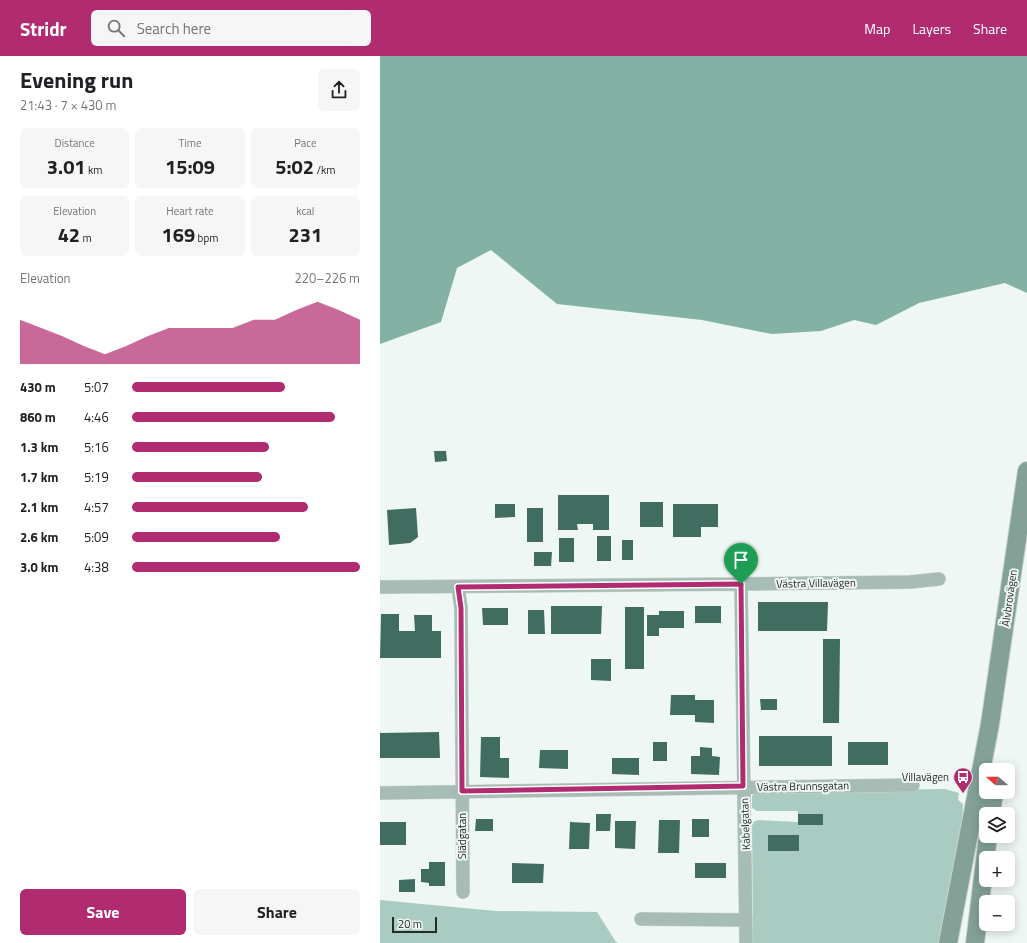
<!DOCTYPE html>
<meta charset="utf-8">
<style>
:root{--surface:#fff;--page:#f6f6f6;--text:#202124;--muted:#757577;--accent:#b12b70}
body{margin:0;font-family:"Titillium Web",sans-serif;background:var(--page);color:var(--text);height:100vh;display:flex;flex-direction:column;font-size:15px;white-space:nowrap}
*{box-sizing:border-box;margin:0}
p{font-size:13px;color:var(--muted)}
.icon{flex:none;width:22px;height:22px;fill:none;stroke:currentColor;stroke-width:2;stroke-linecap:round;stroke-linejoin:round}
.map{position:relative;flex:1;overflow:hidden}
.drawer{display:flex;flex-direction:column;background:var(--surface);width:380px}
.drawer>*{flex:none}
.needle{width:26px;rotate:291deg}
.tools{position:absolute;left:599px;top:707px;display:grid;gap:8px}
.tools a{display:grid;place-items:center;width:36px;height:36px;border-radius:6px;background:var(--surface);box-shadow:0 2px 10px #0003;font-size:20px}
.scale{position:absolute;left:12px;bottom:10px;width:45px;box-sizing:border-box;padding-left:4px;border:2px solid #272a29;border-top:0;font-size:11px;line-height:14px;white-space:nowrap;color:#272a29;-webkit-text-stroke:3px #eef7f4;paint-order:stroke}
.pin{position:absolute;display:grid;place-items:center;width:34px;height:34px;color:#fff;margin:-41px -17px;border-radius:50% 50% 50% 0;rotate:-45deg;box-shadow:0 0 4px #0007}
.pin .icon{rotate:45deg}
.round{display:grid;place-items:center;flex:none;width:42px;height:42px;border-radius:6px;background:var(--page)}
.headline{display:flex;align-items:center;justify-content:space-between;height:68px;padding:0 20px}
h1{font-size:22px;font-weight:700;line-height:30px}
.metrics{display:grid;grid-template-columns:repeat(3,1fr);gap:6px;height:68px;padding:4px 20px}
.metrics div{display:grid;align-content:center;border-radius:6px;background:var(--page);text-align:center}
.metrics b{font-size:20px;font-weight:700}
.metrics small{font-size:11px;font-weight:400}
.metrics p{font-size:11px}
.chart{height:112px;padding:8px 20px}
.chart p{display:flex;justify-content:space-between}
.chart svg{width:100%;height:72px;margin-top:4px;fill:var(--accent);opacity:.7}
.primary-button{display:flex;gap:8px;margin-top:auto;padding:8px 20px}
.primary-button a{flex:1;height:46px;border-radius:6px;background:var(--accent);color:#fff;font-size:16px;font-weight:700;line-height:46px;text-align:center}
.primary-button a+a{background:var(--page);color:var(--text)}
ul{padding:0 20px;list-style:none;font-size:13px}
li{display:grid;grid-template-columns:64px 48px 1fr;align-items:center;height:30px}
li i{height:10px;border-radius:5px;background:var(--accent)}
header{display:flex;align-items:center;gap:24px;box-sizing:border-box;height:56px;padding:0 20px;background:var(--accent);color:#fff}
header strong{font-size:19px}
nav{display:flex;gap:22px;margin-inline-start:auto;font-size:14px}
.search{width:280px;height:36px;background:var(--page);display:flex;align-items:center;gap:10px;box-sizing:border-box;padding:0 14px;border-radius:6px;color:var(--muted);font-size:15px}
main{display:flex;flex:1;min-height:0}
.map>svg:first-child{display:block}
.green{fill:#a9cbc1}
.water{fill:#83b1a3}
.building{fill:#416d60}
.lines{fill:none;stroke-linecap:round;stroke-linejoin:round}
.minor-casing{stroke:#cad2cf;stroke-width:14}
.secondary-casing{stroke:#cad2cf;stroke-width:20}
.minor{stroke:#a8bcb6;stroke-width:13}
.secondary{stroke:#83a197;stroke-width:18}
.route-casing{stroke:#fff;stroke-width:8}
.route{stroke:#b12b70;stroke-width:5}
.labels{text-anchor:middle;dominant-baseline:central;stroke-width:4;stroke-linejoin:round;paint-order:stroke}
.street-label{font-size:11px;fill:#272a29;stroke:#eef7f4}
.poi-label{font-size:11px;fill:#272a29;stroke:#eef7f4;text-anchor:end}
</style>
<header>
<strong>Stridr</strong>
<div class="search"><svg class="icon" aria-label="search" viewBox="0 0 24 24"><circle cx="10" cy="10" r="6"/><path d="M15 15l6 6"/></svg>Search here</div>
<nav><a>Map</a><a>Layers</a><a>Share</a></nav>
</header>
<main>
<section class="drawer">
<div class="headline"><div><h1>Evening run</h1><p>21:43 · 7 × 430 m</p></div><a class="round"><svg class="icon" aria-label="share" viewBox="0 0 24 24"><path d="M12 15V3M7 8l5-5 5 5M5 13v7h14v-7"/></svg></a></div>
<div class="metrics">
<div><p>Distance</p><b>3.01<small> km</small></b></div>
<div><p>Time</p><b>15:09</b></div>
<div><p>Pace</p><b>5:02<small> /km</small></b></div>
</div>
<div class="metrics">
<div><p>Elevation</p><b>42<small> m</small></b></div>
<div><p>Heart rate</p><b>169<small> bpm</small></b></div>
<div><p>kcal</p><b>231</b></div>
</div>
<div class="chart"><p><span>Elevation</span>220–226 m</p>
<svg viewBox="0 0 160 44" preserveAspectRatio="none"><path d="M0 44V17L10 22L20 27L30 33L40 38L50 33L60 27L70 22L80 22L90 22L100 22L110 17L120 17L130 11L140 6L150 11L160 17V44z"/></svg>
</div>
<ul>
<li><b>430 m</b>5:07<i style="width:67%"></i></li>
<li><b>860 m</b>4:46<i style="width:89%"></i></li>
<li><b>1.3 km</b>5:16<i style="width:60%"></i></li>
<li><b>1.7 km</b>5:19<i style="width:57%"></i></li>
<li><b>2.1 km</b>4:57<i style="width:77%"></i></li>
<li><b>2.6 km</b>5:09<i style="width:65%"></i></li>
<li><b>3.0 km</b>4:38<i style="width:100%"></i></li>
</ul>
<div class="primary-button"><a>Save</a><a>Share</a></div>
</section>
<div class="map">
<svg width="647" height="887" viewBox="0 0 647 887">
<rect width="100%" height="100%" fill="#eef7f4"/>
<!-- green -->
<path class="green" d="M565 733 579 737 578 744 583 748 582 773 562 887H373L372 766 379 764 418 766V769L443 768 442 758H418V755H377L372 752V740L375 736Z
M0 844 116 855 217 856 236 886 239 887H0Z"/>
<!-- water -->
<path class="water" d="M0 0H647V237L625 227 539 247 496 269 474 264 441 275 392 278 322 264 177 248 111 194 77 212 61 266 0 288Z"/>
<!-- building -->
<path class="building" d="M54 395H66L67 405 55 406Z
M178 439H229V474H213V468H197L198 474H178Z
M260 446H283V471H260Z
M115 448H135V461L115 462Z
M293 448H338V471H321V481H293Z
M36 452 38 481 30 487 9 489 7 454Z
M147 452H163V486H147Z
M217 480H231V505H217Z
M179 482H194V506H179Z
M242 484H253V504H242Z
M154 496H172L171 510H154Z
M378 546H448L447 575H378Z
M171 550H222L221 578H171Z
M315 550H341V567H315Z
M245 551H264V613H245Z
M102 552H128V569H103Z
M148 554H164L165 578H148Z
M279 555H304V572H279V580H267V559H279Z
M1 558H19V575H35L34 559H52V575H61V602H0Z
M443 583H460L459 667H443Z
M211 603H231V625L211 624Z
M291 639H315V644H334V667L315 666V659H290Z
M380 643H397V654H381Z
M59 676 60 702H0V677Z
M379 680H452V710H379Z
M101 681H120V702H129V722L100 721Z
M273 686H287V705H273Z
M468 686H508V709H468Z
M320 691 332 692V700L340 701 339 719 311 718V700H320Z
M160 694H188V713L159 712Z
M232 702H259V719L232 718Z
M216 758H231L230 775H216Z
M418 758H443V769H418Z
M96 763H113V775H95Z
M312 763H329V781H312Z
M279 764H300L299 797H278Z
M235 765H256L255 793 235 792Z
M0 766H26V789H0Z
M190 766 210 767 209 793H189Z
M388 779H419V795H388Z
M49 806H65V830H49V827L41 826V813H49Z
M132 807 164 808 163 827H132Z
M315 807H346V822H315Z
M35 823V836H19V824Z"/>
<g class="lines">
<defs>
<path id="minor" d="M361 528 366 887
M0 531 361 528 530 526 559 523
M78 531 81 552 83 836
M0 737 533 729
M261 863 366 864"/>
<path id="secondary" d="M611 758 614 736
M568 887 610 668 647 415
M595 887 608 780"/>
</defs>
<!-- minor casing -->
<use href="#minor" class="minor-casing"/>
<!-- secondary casing -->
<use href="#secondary" class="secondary-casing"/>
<!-- minor -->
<use href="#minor" class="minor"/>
<!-- secondary -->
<use href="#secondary" class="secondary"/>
</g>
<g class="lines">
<defs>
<path id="route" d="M361 528 363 730 82 735 81 552 78 531Z"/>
</defs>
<!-- route casing -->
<use href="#route" class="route-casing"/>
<!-- route -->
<use href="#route" class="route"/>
</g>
<!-- icons -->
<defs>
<symbol id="bus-pin" viewBox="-11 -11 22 30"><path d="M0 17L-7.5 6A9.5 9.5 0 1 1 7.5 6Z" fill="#b12b70" stroke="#eef7f4"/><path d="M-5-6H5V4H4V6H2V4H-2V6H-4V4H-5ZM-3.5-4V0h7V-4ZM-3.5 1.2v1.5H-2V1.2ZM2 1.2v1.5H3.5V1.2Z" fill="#fff"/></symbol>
</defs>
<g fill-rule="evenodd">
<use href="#bus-pin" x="572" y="710" width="22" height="30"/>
</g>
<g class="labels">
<!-- street labels -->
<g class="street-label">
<text transform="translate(436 527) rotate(-1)">Västra Villavägen</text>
<text transform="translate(629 542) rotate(-82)">Älvbrovägen</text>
<text transform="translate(423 730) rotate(-1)">Västra Brunnsgatan</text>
<text transform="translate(365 768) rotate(-92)">Kabelgatan</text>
<text transform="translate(82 780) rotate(-90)">Slädgatan</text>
</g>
<!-- poi labels -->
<g class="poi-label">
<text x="569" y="721">Villavägen</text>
</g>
</g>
</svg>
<div class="tools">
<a><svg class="needle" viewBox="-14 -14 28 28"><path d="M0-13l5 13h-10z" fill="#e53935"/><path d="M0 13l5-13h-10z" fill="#757577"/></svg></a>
<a><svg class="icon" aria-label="layers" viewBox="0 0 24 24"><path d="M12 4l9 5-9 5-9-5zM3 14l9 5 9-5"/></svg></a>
<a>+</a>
<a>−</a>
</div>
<div class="scale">20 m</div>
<div class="pin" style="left:361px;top:528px;background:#1e9e55"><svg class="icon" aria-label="arrive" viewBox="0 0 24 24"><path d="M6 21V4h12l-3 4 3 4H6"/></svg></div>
</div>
</main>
